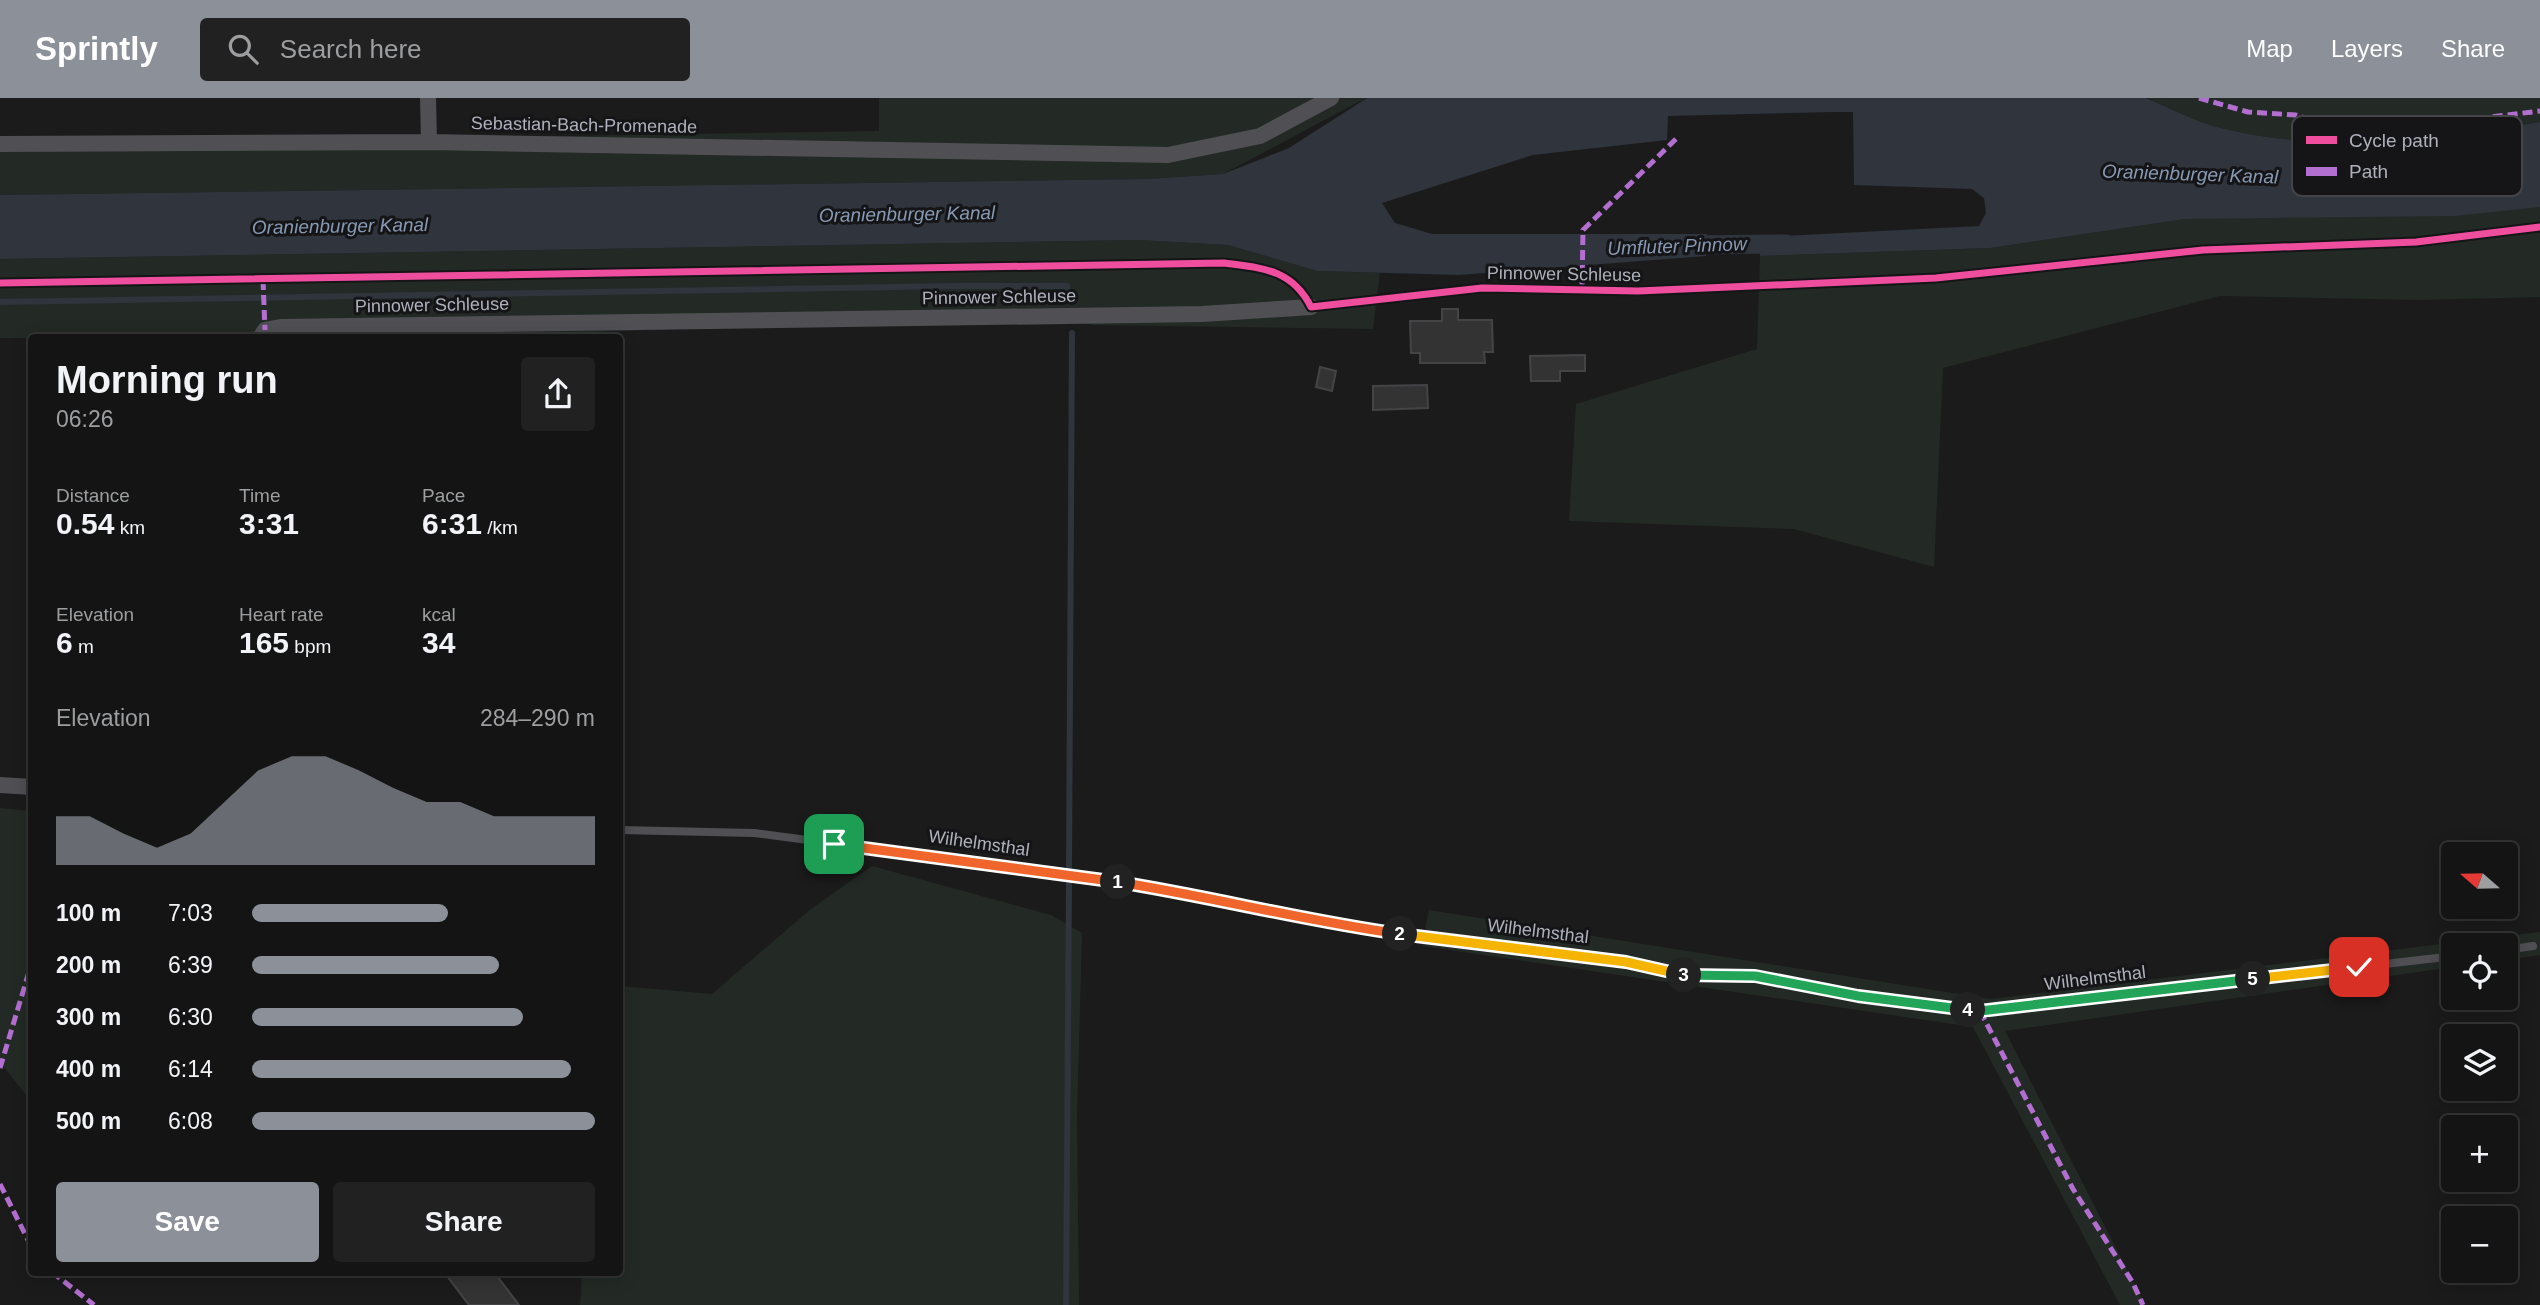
<!DOCTYPE html>
<meta charset="utf-8">
<style>
:root{--surface:#141414;--page:#212122;--text:#f1f3f6;--muted:#9d9ea0;--line:#333334;--accent:#8c9099}
body{margin:0;font-family:Arial,sans-serif;background:var(--page);color:var(--text);height:100vh;display:flex;flex-direction:column;font-size:26px;white-space:nowrap}
*{box-sizing:border-box;margin:0}
p{font-size:23px;color:var(--muted)}
.icon{flex:none;width:38px;height:38px;fill:none;stroke:currentColor;stroke-width:2;stroke-linecap:round;stroke-linejoin:round}
.map{position:relative;flex:1;overflow:hidden}
.sheet{position:absolute;left:28px;top:236px;width:595px;height:942px;display:flex;flex-direction:column;background:var(--surface);border-radius:7px;box-shadow:0 4px 18px #0003,0 0 0 2px var(--line)}
.sheet>*{flex:none}
.needle{width:46px;rotate:290deg}
.buttons{position:absolute;left:2441px;top:744px;display:grid;gap:14px}
.buttons a{display:grid;place-items:center;width:77px;height:77px;border-radius:7px;background:var(--surface);box-shadow:0 4px 18px #0003,0 0 0 2px var(--line);font-size:35px}
.pin{position:absolute;display:grid;place-items:center;width:60px;height:60px;color:#fff;margin:-30px;border-radius:14px;box-shadow:0 4px 10px #0006}
.km{position:absolute;width:35px;height:35px;margin:-18px;border-radius:50%;background:#222;color:#fff;font-size:19px;line-height:35px;text-align:center}
.round{display:grid;place-items:center;flex:none;width:74px;height:74px;border-radius:7px;background:var(--page)}
.headline{display:flex;align-items:center;justify-content:space-between;height:119px;padding:0 28px}
h1{font-size:38px;font-weight:700;line-height:52px}
.stats{display:grid;grid-template-columns:repeat(3,1fr);gap:10px;height:119px;padding:7px 28px}
.stats div{display:grid;align-content:center}
.stats b{font-size:30px;font-weight:700}
.stats small{font-size:19px;font-weight:400}
.stats p{font-size:19px}
.chart{height:196px;padding:14px 28px}
.chart p{display:flex;justify-content:space-between}
.chart svg{width:100%;height:126px;margin-top:7px;fill:var(--accent);opacity:.7}
.action{display:flex;gap:14px;margin-top:auto;padding:14px 28px}
.action a{flex:1;height:80px;border-radius:7px;background:var(--accent);color:#fff;font-size:28px;font-weight:700;line-height:80px;text-align:center}
.action a+a{background:var(--page);color:var(--text)}
ul{padding:0 28px;list-style:none;font-size:23px}
li{display:grid;grid-template-columns:112px 84px 1fr;align-items:center;height:52px}
li i{height:18px;border-radius:9px;background:var(--accent)}
header{display:flex;align-items:center;gap:42px;box-sizing:border-box;height:98px;padding:0 35px;background:var(--accent);color:#fff}
header strong{font-size:33px}
nav{display:flex;gap:38px;margin-inline-start:auto;font-size:24px}
.search{width:490px;height:63px;background:var(--page);display:flex;align-items:center;gap:18px;box-sizing:border-box;padding:0 24px;border-radius:7px;color:var(--muted);font-size:26px}
.map>svg:first-child{display:block}
.green{fill:#232a25}
.water{fill:#2f343d}
.lines{fill:none;stroke-linecap:round;stroke-linejoin:round}
.stream{stroke:#2f343d;stroke-width:6}
.canal{stroke:#2f343d;stroke-width:19}
.building{fill:#333334;stroke:#444447;stroke-width:2}
.service{stroke:#505054;stroke-width:8}
.minor{stroke:#505054;stroke-width:16}
.quiet{stroke:#b36fd0;stroke-width:5;stroke-dasharray:10 5;stroke-linecap:butt}
.cycleway-casing{stroke:#151517;stroke-width:11}
.cycleway{stroke:#ef4d9e;stroke-width:7}
.split-1-casing{stroke:#fff;stroke-width:14}
.split-2-casing{stroke:#fff;stroke-width:14}
.split-3-casing{stroke:#fff;stroke-width:14}
.split-4-casing{stroke:#fff;stroke-width:14}
.split-5-casing{stroke:#fff;stroke-width:14}
.split-6-casing{stroke:#fff;stroke-width:14}
.split-1{stroke:#f0652b;stroke-width:9}
.split-2{stroke:#f0652b;stroke-width:9}
.split-3{stroke:#f5b400;stroke-width:9}
.split-4{stroke:#22a559;stroke-width:9}
.split-5{stroke:#22a559;stroke-width:9}
.split-6{stroke:#f5b400;stroke-width:9}
.labels{text-anchor:middle;dominant-baseline:central;stroke-width:6;stroke-linejoin:round;paint-order:stroke}
.street-label{font-size:18px;fill:#aeb0bb;stroke:#151517}
.water-label{font-size:19px;font-style:italic;fill:#8799b3;stroke:#151517}
.key{fill:#151517;stroke:#434448;stroke-width:2}
.key-label{font-size:19px;fill:#aeb0bb}
</style>
<header>
<strong>Sprintly</strong>
<div class="search"><svg class="icon" aria-label="search" viewBox="0 0 24 24"><circle cx="10" cy="10" r="6"/><path d="M15 15l6 6"/></svg>Search here</div>
<nav><a>Map</a><a>Layers</a><a>Share</a></nav>
</header>
<div class="map">
<svg width="2540" height="1207" viewBox="0 0 2540 1207">
<rect width="100%" height="100%" fill="#1b1b1b"/>
<!-- green -->
<path class="green" d="M879 0H1366L1223 76 1148 81 0 97V47L879 33Z
M2147 0H2540V24C2436 41 2325 56 2221 30 2196 24 2170 10 2147 0Z
M2540 108V199L2419 202 2220 198 1943 270 1934 469 1794 431 1569 423 1576 306 1757 251 1760 158 1990 150 2185 121Z
M1138 142 1228 147 1317 173 1380 175 1373 231 1094 227 1048 218 423 240H0V161Z
M0 710 31 713V1003L0 964Z
M872 768 1051 817 1082 835 1077 1020 1079 1207H580L582 1174H620V888L712 896 811 811Z
M1429 812 1990 901 2540 834V857L2506 862V847H2454L2453 869 2005 933 2145 1207H2120L1973 929 1422 848Z"/>
<!-- water -->
<path class="water" d="M1367 0H2146C2170 10 2196 24 2221 30 2325 56 2436 41 2540 24V109L2454 118 2185 121 1990 150 1760 158 1761 139 1979 128 1986 115 1984 100 1972 91 1854 87 1853 14H1835L1668 18 1667 42 1533 57 1382 105 1395 125 1432 136H1707L1706 158 1459 177 1317 173 1228 147 1138 142 0 161V97L1148 81 1223 76 1289 50Z"/>
<g class="lines">
<!-- stream -->
<path class="stream" d="M0 204 955 188H1067L1068 199
M1069 769 1072 235
M1066 1207 1069 785"/>
<!-- canal -->
<path class="canal" d="M1683 147 1786 146"/>
</g>
<!-- building -->
<path class="building" d="M1442 211H1458V222H1492L1493 254H1484L1485 265H1420V255H1411L1410 223H1442Z
M1585 257V273H1560V283H1531L1530 258Z
M1320 269 1336 273 1332 293 1316 289Z
M1427 287 1428 310 1373 312V288Z
M444 1174H494L519 1207H469Z"/>
<g class="lines">
<!-- service -->
<path class="service" d="M1311 209 1482 190 1638 193 1733 188
M620 732 754 735 1074 777 1206 798 1329 826 1626 864 1681 877 1755 878 1858 898 1980 913 2454 858
M2506 852 2533 848"/>
<!-- minor -->
<path class="minor" d="M428 0 429 44
M0 46 429 44 1168 57 1260 38 1331 0
M260 240 265 232 282 229 1202 216 1311 209
M0 687 32 689"/>
<!-- quiet -->
<path class="quiet" d="M2199 0 2248 14 2296 17 2352 36 2540 13
M263 182 265 232
M1582 192 1583 132 1679 38
M1980 913 2073 1091 2133 1185 2143 1207
M0 970 32 864
M0 1086 32 1150
M52 1174 94 1207"/>
<defs>
<path id="cycleway" d="M0 185 1224 165C1262 170 1292 171 1311 209L1482 190 1638 193 1936 180 2203 152 2416 144 2540 129"/>
</defs>
<!-- cycleway casing -->
<use href="#cycleway" class="cycleway-casing"/>
<!-- cycleway -->
<use href="#cycleway" class="cycleway"/>
</g>
<g class="lines">
<defs>
<path id="split-1" d="M834 746 1118 784"/>
<path id="split-2" d="M1118 784C1213 799 1305 823 1400 836"/>
<path id="split-3" d="M1400 836 1626 864 1684 877"/>
<path id="split-4" d="M1684 877 1755 878 1858 898 1968 912"/>
<path id="split-5" d="M1968 912 1980 913 2253 881"/>
<path id="split-6" d="M2253 881 2359 869"/>
</defs>
<!-- split-1 casing -->
<use href="#split-1" class="split-1-casing"/>
<!-- split-2 casing -->
<use href="#split-2" class="split-2-casing"/>
<!-- split-3 casing -->
<use href="#split-3" class="split-3-casing"/>
<!-- split-4 casing -->
<use href="#split-4" class="split-4-casing"/>
<!-- split-5 casing -->
<use href="#split-5" class="split-5-casing"/>
<!-- split-6 casing -->
<use href="#split-6" class="split-6-casing"/>
<!-- split-1 -->
<use href="#split-1" class="split-1"/>
<!-- split-2 -->
<use href="#split-2" class="split-2"/>
<!-- split-3 -->
<use href="#split-3" class="split-3"/>
<!-- split-4 -->
<use href="#split-4" class="split-4"/>
<!-- split-5 -->
<use href="#split-5" class="split-5"/>
<!-- split-6 -->
<use href="#split-6" class="split-6"/>
</g>
<g class="labels">
<!-- street labels -->
<g class="street-label">
<text transform="translate(584 27) rotate(1)">Sebastian-Bach-Promenade</text>
<text transform="translate(1564 176) rotate(1)">Pinnower Schleuse</text>
<text transform="translate(999 199) rotate(-1)">Pinnower Schleuse</text>
<text transform="translate(432 207) rotate(-1)">Pinnower Schleuse</text>
<text transform="translate(979 745) rotate(8)">Wilhelmsthal</text>
<text transform="translate(1538 833) rotate(7)">Wilhelmsthal</text>
<text transform="translate(2095 880) rotate(-7)">Wilhelmsthal</text>
</g>
<!-- water labels -->
<g class="water-label">
<text transform="translate(2190 76) rotate(2)">Oranienburger Kanal</text>
<text transform="translate(907 116) rotate(-1)">Oranienburger Kanal</text>
<text transform="translate(340 128) rotate(-1)">Oranienburger Kanal</text>
<text transform="translate(1677 148) rotate(-2)">Umfluter Pinnow</text>
</g>
</g>
<!-- legend -->
<rect x="2292" y="18" width="230" height="80" rx="10" class="key"/>
<rect x="2306" y="38" width="31" height="8" fill="#ef4d9e"/>
<rect x="2306" y="69" width="31" height="9" fill="#b36fd0"/>
<g class="key-label">
<text x="2349" y="49">Cycle path</text>
<text x="2349" y="80">Path</text>
</g>
</svg>
<div class="buttons">
<a><svg class="needle" viewBox="-14 -14 28 28"><path d="M0-13l5 13h-10z" fill="#e53935"/><path d="M0 13l5-13h-10z" fill="#9d9ea0"/></svg></a>
<a><svg class="icon" aria-label="locate" viewBox="0 0 24 24"><circle cx="12" cy="12" r="6"/><path d="M12 2v4M12 18v4M2 12h4M18 12h4"/></svg></a>
<a><svg class="icon" aria-label="layers" viewBox="0 0 24 24"><path d="M12 4l9 5-9 5-9-5zM3 14l9 5 9-5"/></svg></a>
<a>+</a>
<a>−</a>
</div>
<div class="pin" style="left:834px;top:746px;background:#1e9e55"><svg class="icon" aria-label="arrive" viewBox="0 0 24 24"><path d="M6 21V4h12l-3 4 3 4H6"/></svg></div>
<div class="pin" style="left:2359px;top:869px;background:#d93025"><svg class="icon" aria-label="check" viewBox="0 0 24 24"><path d="M5 12l5 5 9-10"/></svg></div>
<b class="km" style="left:1118px;top:784px">1</b>
<b class="km" style="left:1400px;top:836px">2</b>
<b class="km" style="left:1684px;top:877px">3</b>
<b class="km" style="left:1968px;top:912px">4</b>
<b class="km" style="left:2253px;top:881px">5</b>
<section class="sheet">
<div class="headline"><div><h1>Morning run</h1><p>06:26</p></div><a class="round"><svg class="icon" aria-label="share" viewBox="0 0 24 24"><path d="M12 15V3M7 8l5-5 5 5M5 13v7h14v-7"/></svg></a></div>
<div class="stats">
<div><p>Distance</p><b>0.54<small> km</small></b></div>
<div><p>Time</p><b>3:31</b></div>
<div><p>Pace</p><b>6:31<small> /km</small></b></div>
</div>
<div class="stats">
<div><p>Elevation</p><b>6<small> m</small></b></div>
<div><p>Heart rate</p><b>165<small> bpm</small></b></div>
<div><p>kcal</p><b>34</b></div>
</div>
<div class="chart"><p><span>Elevation</span>284–290 m</p>
<svg viewBox="0 0 160 44" preserveAspectRatio="none"><path d="M0 44V27L10 27L20 33L30 38L40 33L50 22L60 11L70 6L80 6L90 11L100 17L110 22L120 22L130 27L140 27L150 27L160 27V44z"/></svg>
</div>
<ul>
<li><b>100 m</b>7:03<i style="width:57%"></i></li>
<li><b>200 m</b>6:39<i style="width:72%"></i></li>
<li><b>300 m</b>6:30<i style="width:79%"></i></li>
<li><b>400 m</b>6:14<i style="width:93%"></i></li>
<li><b>500 m</b>6:08<i style="width:100%"></i></li>
</ul>
<div class="action"><a>Save</a><a>Share</a></div>
</section>
</div>
